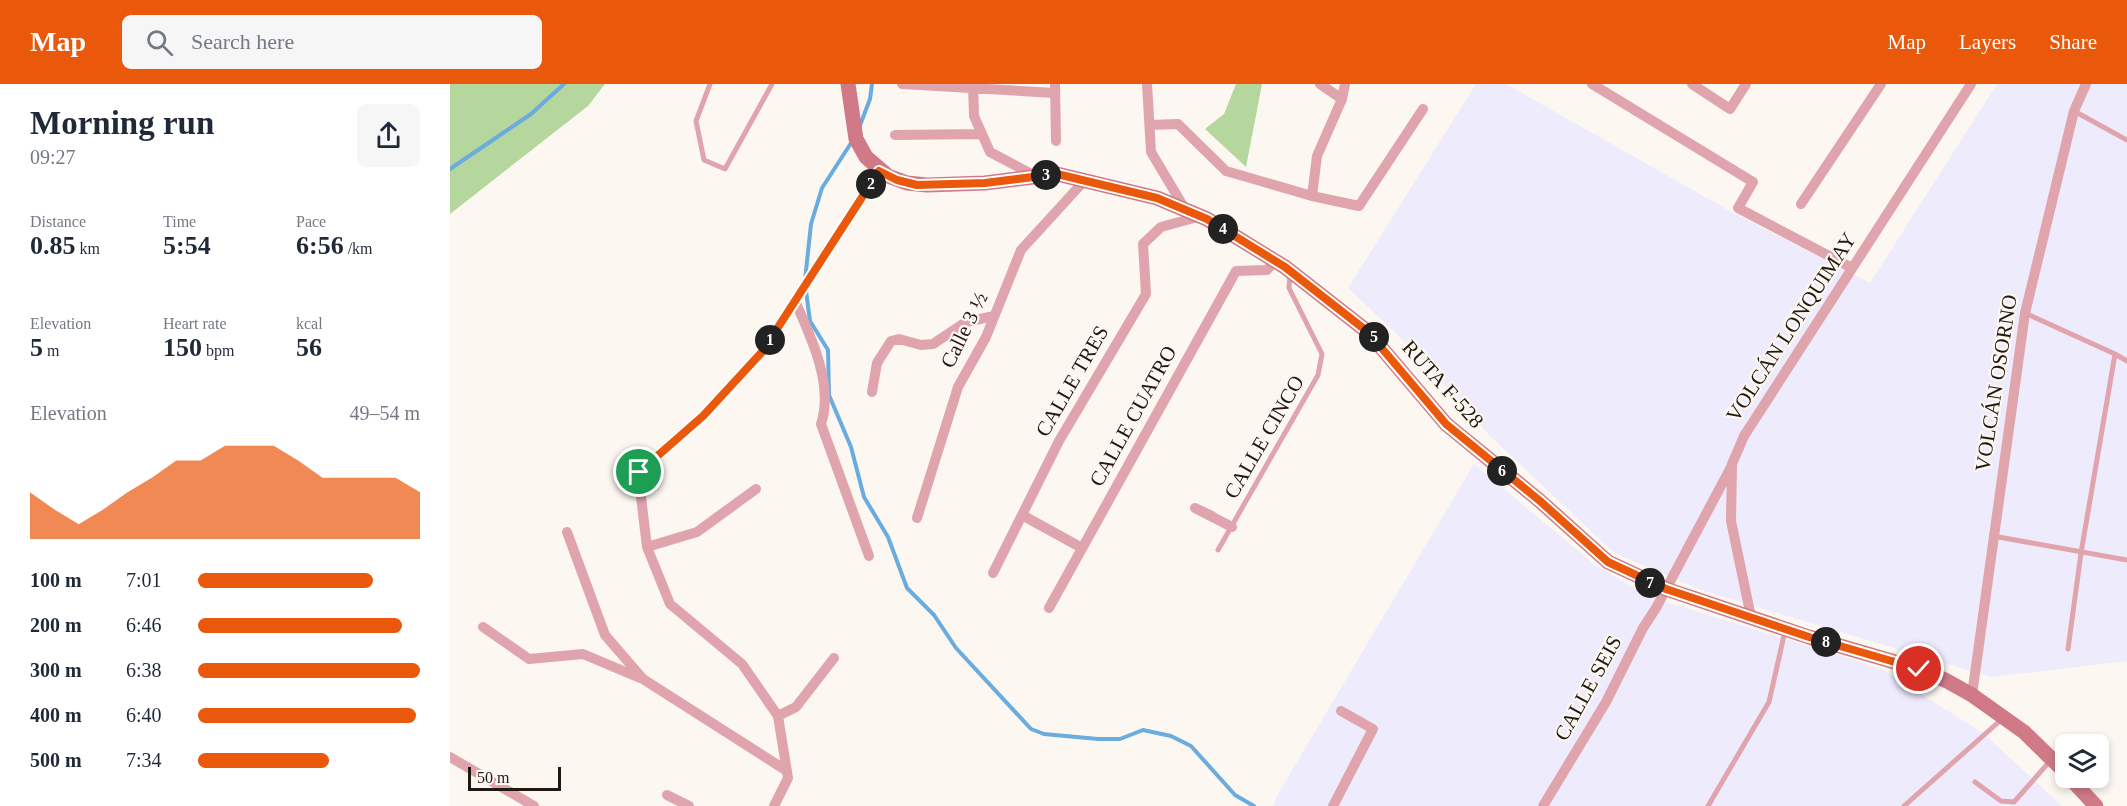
<!DOCTYPE html>
<meta charset="utf-8">
<style>
:root{--surface:#fff;--page:#f6f6f7;--text:#1f2937;--muted:#747a83;--accent:#ea580c}
body{margin:0;font-family:"Times New Roman",serif;background:var(--page);color:var(--text);height:100vh;display:flex;flex-direction:column;font-size:22px;white-space:nowrap}
*{box-sizing:border-box;margin:0}
p{font-size:20px;color:var(--muted)}
.icon{flex:none;width:33px;height:33px;fill:none;stroke:currentColor;stroke-width:2;stroke-linecap:round;stroke-linejoin:round}
.map{position:relative;flex:1;overflow:hidden}
.details{display:flex;flex-direction:column;background:var(--surface);width:450px}
.details>*{flex:none}
.buttons{position:absolute;left:1605px;top:650px;display:grid;gap:12px}
.buttons a{display:grid;place-items:center;width:54px;height:54px;border-radius:9px;background:var(--surface);box-shadow:0 3px 9px #0003;font-size:30px}
.scale{position:absolute;left:18px;bottom:15px;width:93px;box-sizing:border-box;padding-left:6px;border:3px solid #21180e;border-top:0;font-size:16px;line-height:21px;white-space:nowrap;color:#21180e;-webkit-text-stroke:4px #fcf7f1;paint-order:stroke}
.pin{position:absolute;display:grid;place-items:center;width:51px;height:51px;color:#fff;margin:-26px;border:3px solid #fff;border-radius:50%;box-shadow:0 2px 6px #0007}
.km{position:absolute;width:30px;height:30px;margin:-15px;border-radius:50%;background:#222;color:#fff;font-size:16px;line-height:30px;text-align:center}
.round{display:grid;place-items:center;flex:none;width:63px;height:63px;border-radius:9px;background:var(--page)}
.head{display:flex;align-items:center;justify-content:space-between;height:102px;padding:0 30px}
h1{font-size:33px;font-weight:700;line-height:45px}
.stats{display:grid;grid-template-columns:repeat(3,1fr);gap:9px;height:102px;padding:6px 30px}
.stats div{display:grid;align-content:center}
.stats b{font-size:26px;font-weight:700}
.stats small{font-size:16px;font-weight:400}
.stats p{font-size:16px}
.chart{height:168px;padding:12px 30px}
.chart p{display:flex;justify-content:space-between}
.chart svg{width:100%;height:108px;margin-top:6px;fill:var(--accent);opacity:.7}
ul{padding:0 30px;list-style:none;font-size:20px}
li{display:grid;grid-template-columns:96px 72px 1fr;align-items:center;height:45px}
li i{height:15px;border-radius:8px;background:var(--accent)}
header{display:flex;align-items:center;gap:36px;box-sizing:border-box;height:84px;padding:0 30px;background:var(--accent);color:#fff}
header strong{font-size:28px}
nav{display:flex;gap:33px;margin-inline-start:auto;font-size:21px}
.search{width:420px;height:54px;background:var(--page);display:flex;align-items:center;gap:15px;box-sizing:border-box;padding:0 21px;border-radius:9px;color:var(--muted);font-size:22px}
main{display:flex;flex:1;min-height:0}
.map>svg:first-child{display:block}
.industrial{fill:#eeebfd}
.green{fill:#b5d69d}
.lines{fill:none;stroke-linecap:round;stroke-linejoin:round}
.stream{stroke:#6aacde;stroke-width:4}
.service{stroke:#e0a4ac;stroke-width:5}
.minor{stroke:#e0a4ac;stroke-width:10}
.secondary{stroke:#d07a87;stroke-width:15}
.route-casing{stroke:#fff;stroke-width:12}
.route{stroke:#ea580c;stroke-width:8}
.labels{text-anchor:middle;dominant-baseline:central;stroke-width:4.5;stroke-linejoin:round;paint-order:stroke}
.street-label{font-size:21px;fill:#21180e;stroke:#fcf7f1}
</style>
<header>
<strong>Map</strong>
<div class="search"><svg class="icon" aria-label="search" viewBox="0 0 24 24"><circle cx="10" cy="10" r="6"/><path d="M15 15l6 6"/></svg>Search here</div>
<nav><a>Map</a><a>Layers</a><a>Share</a></nav>
</header>
<main>
<section class="details">
<div class="head"><div><h1>Morning run</h1><p>09:27</p></div><a class="round"><svg class="icon" aria-label="share" viewBox="0 0 24 24"><path d="M12 15V3M7 8l5-5 5 5M5 13v7h14v-7"/></svg></a></div>
<div class="stats">
<div><p>Distance</p><b>0.85<small> km</small></b></div>
<div><p>Time</p><b>5:54</b></div>
<div><p>Pace</p><b>6:56<small> /km</small></b></div>
</div>
<div class="stats">
<div><p>Elevation</p><b>5<small> m</small></b></div>
<div><p>Heart rate</p><b>150<small> bpm</small></b></div>
<div><p>kcal</p><b>56</b></div>
</div>
<div class="chart"><p><span>Elevation</span>49–54 m</p>
<svg viewBox="0 0 160 44" preserveAspectRatio="none"><path d="M0 44V25L10 32L20 38L30 32L40 25L50 19L60 12L70 12L80 6L90 6L100 6L110 12L120 19L130 19L140 19L150 19L160 25V44z"/></svg>
</div>
<ul>
<li><b>100 m</b>7:01<i style="width:79%"></i></li>
<li><b>200 m</b>6:46<i style="width:92%"></i></li>
<li><b>300 m</b>6:38<i style="width:100%"></i></li>
<li><b>400 m</b>6:40<i style="width:98%"></i></li>
<li><b>500 m</b>7:34<i style="width:59%"></i></li>
</ul>
</section>
<div class="map">
<svg width="1677" height="722" viewBox="0 0 1677 722">
<rect width="100%" height="100%" fill="#fcf7f1"/>
<!-- industrial -->
<path class="industrial" d="M1026 0H1056L1278 126 1420 199 1547 0H1677V577L1541 593 1254 507 1164 469 1040 352 950 253 898 204Z
M1024 380 1145 481 1200 513 1430 584 1533 649 1612 722H823L828 710Z"/>
<!-- green -->
<path class="green" d="M0 0H155L138 22 0 130Z
M786 0H812L796 83 755 45 774 30Z"/>
<g class="lines">
<!-- stream -->
<path class="stream" d="M409 44 420 15 422 0
M0 85 81 30 114 0
M355 196 361 140 372 104 403 56
M356 207 360 237 378 266 379 311 401 363 414 413 438 453 457 504 484 531 506 564 581 645 594 650 648 655H670L693 646 721 652 741 662 785 711 804 722"/>
<!-- service -->
<path class="service" d="M260 0 246 37 254 76 275 85 322 0
M1624 27 1677 56
M1575 229 1665 270 1631 469 1618 565
M1665 270 1677 277
M1543 452 1677 476
M768 466 868 291 872 270 839 204 840 191
M1525 698 1551 717 1564 718 1600 677
M1258 722 1319 618 1335 547
M1454 722 1552 635"/>
<!-- minor -->
<path class="minor" d="M452 0 605 9
M523 0 524 32 540 68 585 92
M605 0 606 57
M697 0 701 68 735 125
M870 0 892 15
M1142 0 1303 98 1288 124 1402 184
M1242 0 1280 25 1296 0
M700 41 728 40 776 87 862 112 867 72 892 15 895 0
M445 51 532 50
M862 112 909 122 973 25
M1351 120 1431 0
M345 217C361 253 384 301 371 340L419 472
M422 308 427 279 441 257 449 255 471 261 483 260 516 238 544 232
M572 431 632 464
M762 432 745 424 782 443
M467 434 508 303 536 253 571 166 635 96
M117 448 155 551 193 595 337 687
M197 463 247 448 306 405
M543 489 609 357 696 210 693 160 711 143 751 132
M599 524 786 187 817 186 825 177
M1301 533 1281 437 1282 380 1294 352 1521 0
M33 543 79 575 133 570 190 594
M1522 611 1575 229 1624 27 1636 0
M328 632 346 623 384 574
M0 673 84 722
M217 711 239 722
M324 722 338 694 328 632 292 580 220 520 197 463 188 388 253 332 312 268 429 87
M883 722 923 645 891 627
M1093 722 1156 618 1193 544 1206 524 1281 383"/>
<!-- secondary -->
<path class="secondary" d="M398 0 406 55 416 73 438 92 457 99 477 101 535 99 607 90 707 114 757 135 835 183 918 248 996 340 1090 417 1158 478 1216 505 1359 553 1469 585 1497 597 1522 611 1574 648 1616 689
M1619 693 1646 722"/>
</g>
<g class="lines">
<defs>
<path id="route" d="M189 388 253 332 312 268 429 87 447 96 467 101 535 99 607 90 707 114 757 135 835 183 918 248 996 340 1090 417 1158 478 1216 505 1359 553 1469 585"/>
</defs>
<!-- route casing -->
<use href="#route" class="route-casing"/>
<!-- route -->
<use href="#route" class="route"/>
</g>
<g class="labels">
<!-- street labels -->
<g class="street-label">
<text transform="translate(1341 243) rotate(-57)">VOLCÁN LONQUIMAY</text>
<text transform="translate(514 246) rotate(-64)">Calle 3 ½</text>
<text transform="translate(622 297) rotate(-60)">CALLE TRES</text>
<text transform="translate(1546 299) rotate(-81)">VOLCÁN OSORNO</text>
<text transform="translate(993 300) rotate(48)">RUTA F-528</text>
<text transform="translate(683 332) rotate(-61)">CALLE CUATRO</text>
<text transform="translate(814 353) rotate(-60)">CALLE CINCO</text>
<text transform="translate(1138 604) rotate(-61)">CALLE SEIS</text>
</g>
</g>
</svg>
<div class="buttons">
<a><svg class="icon" aria-label="layers" viewBox="0 0 24 24"><path d="M12 4l9 5-9 5-9-5zM3 14l9 5 9-5"/></svg></a>
</div>
<div class="scale">50 m</div>
<div class="pin" style="left:189px;top:388px;background:#1e9e55"><svg class="icon" aria-label="arrive" viewBox="0 0 24 24"><path d="M6 21V4h12l-3 4 3 4H6"/></svg></div>
<div class="pin" style="left:1469px;top:585px;background:#d93025"><svg class="icon" aria-label="check" viewBox="0 0 24 24"><path d="M5 12l5 5 9-10"/></svg></div>
<b class="km" style="left:320px;top:256px">1</b>
<b class="km" style="left:421px;top:100px">2</b>
<b class="km" style="left:596px;top:91px">3</b>
<b class="km" style="left:773px;top:145px">4</b>
<b class="km" style="left:924px;top:253px">5</b>
<b class="km" style="left:1052px;top:387px">6</b>
<b class="km" style="left:1200px;top:499px">7</b>
<b class="km" style="left:1376px;top:558px">8</b>
</div>
</main>
